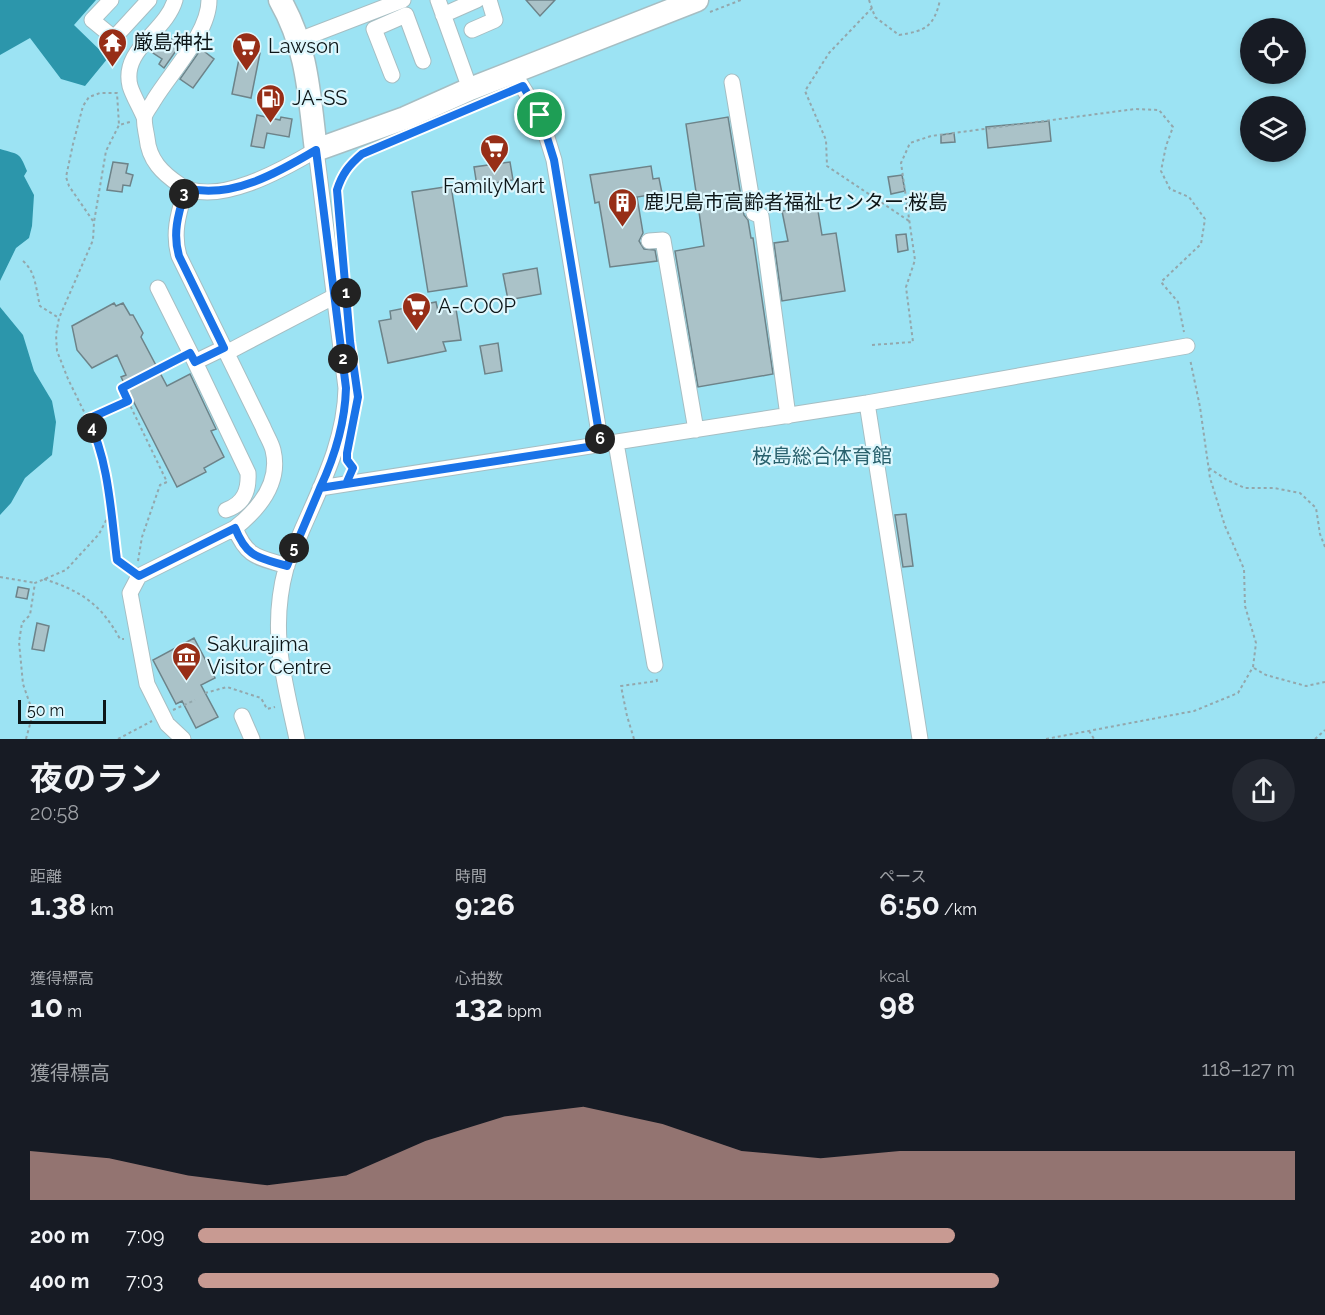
<!DOCTYPE html>
<html lang="ja">
<meta charset="utf-8">
<style>
:root{--surface:#171b24;--page:#242831;--text:#f1f3f6;--muted:#9ea1a6;--accent:#c89a92}
body{margin:0;font-family:Raleway,"Noto Sans JP",sans-serif;background:var(--page);color:var(--text);height:100vh;display:flex;flex-direction:column;font-size:22px;white-space:nowrap}
*{box-sizing:border-box;margin:0}
p{font-size:20px;color:var(--muted)}
.icon{flex:none;width:33px;height:33px;fill:none;stroke:currentColor;stroke-width:2;stroke-linecap:round;stroke-linejoin:round}
.map{position:relative;height:739px;overflow:hidden}
.side{display:flex;flex-direction:column;background:var(--surface);flex:1}
.side>*{flex:none}
.fabs{position:absolute;left:1240px;top:18px;display:grid;gap:12px}
.fabs a{display:grid;place-items:center;width:66px;height:66px;border-radius:50%;background:var(--surface);box-shadow:0 3px 9px #0003;font-size:30px}
.scale{position:absolute;left:18px;bottom:15px;width:88px;box-sizing:border-box;padding-left:6px;border:3px solid #0d1618;border-top:0;font-size:16px;line-height:21px;white-space:nowrap;color:#0d1618;-webkit-text-stroke:4px #def7fd;paint-order:stroke}
.pin{position:absolute;display:grid;place-items:center;width:51px;height:51px;color:#fff;margin:-26px;border:3px solid #fff;border-radius:50%;box-shadow:0 2px 6px #0007}
.km{position:absolute;width:30px;height:30px;margin:-15px;border-radius:50%;background:#222;color:#fff;font-size:16px;line-height:30px;text-align:center}
.round{display:grid;place-items:center;flex:none;width:63px;height:63px;border-radius:32px;background:var(--page)}
.headline{display:flex;align-items:center;justify-content:space-between;height:102px;padding:0 30px}
h1{font-size:33px;font-weight:700;line-height:45px}
.figures{display:grid;grid-template-columns:repeat(3,1fr);gap:9px;height:102px;padding:6px 30px}
.figures div{display:grid;align-content:center}
.figures b{font-size:30px;font-weight:700}
.figures small{font-size:16px;font-weight:400}
.figures p{font-size:16px}
.chart{height:168px;padding:12px 30px}
.chart p{display:flex;justify-content:space-between}
.chart svg{width:100%;height:108px;margin-top:6px;fill:var(--accent);opacity:.7}
ul{padding:0 30px;list-style:none;font-size:20px}
li{display:grid;grid-template-columns:96px 72px 1fr;align-items:center;height:45px}
li i{height:15px;border-radius:8px;background:var(--accent)}
.map>svg:first-child{display:block}
.green{fill:#9ce3f3;fill-rule:evenodd}
.water{fill:#2c96ab}
.building{fill:#aac2c8;stroke:#6d8389;stroke-width:1.5}
.lines{fill:none;stroke-linecap:round;stroke-linejoin:round}
.minor-casing{stroke:#a6bec3;stroke-width:17}
.highway-casing{stroke:#a6bec3;stroke-width:25}
.path{stroke:#93a7ac;stroke-width:2;stroke-dasharray:3 3;stroke-linecap:butt}
.minor{stroke:#fff;stroke-width:15}
.highway{stroke:#fff;stroke-width:22}
.route-casing{stroke:#fff;stroke-width:12}
.route{stroke:#1a73e8;stroke-width:8}
.labels{text-anchor:middle;dominant-baseline:central;stroke-width:4.5;stroke-linejoin:round;paint-order:stroke}
.poi-label{font-size:20px;fill:#0d1618;stroke:#def7fd;text-anchor:start}
.park-label{font-size:20px;fill:#29616d;stroke:#def7fd}
</style>
<div class="map">
<svg width="1325" height="739" viewBox="0 0 1325 739">
<rect width="100%" height="100%" fill="#d1eaf0"/>
<!-- green -->
<path class="green" d="M0 0H1325V739H0ZM1251 28H1296V74H1251ZM1251 106H1296V152H1251Z"/>
<!-- water -->
<path class="water" d="M0 0H96L74 25 108 58 85 86 61 79 30 38 0 55Z
M0 149C19 155 19 151 27 171L24 176 34 195 32 226 29 238 16 248 0 281Z
M0 307 23 335 34 371 52 401 56 422 52 455 25 478 11 503 0 515Z"/>
<!-- building -->
<path class="building" d="M526 0H555L540 16Z
M177 32 185 38 164 68 159 64 162 59 150 51 160 40 167 46Z
M201 49 214 59 193 88 180 79Z
M241 49 260 53 251 98 232 94Z
M257 115 280 120 281 117 292 119 289 137 267 133 264 148 251 146Z
M728 117 744 215 748 220 751 238H753L773 374 698 387 675 251 704 246 686 124Z
M1049 121 1051 141 988 148 986 127Z
M954 133 955 142 941 143V135Z
M113 162 128 164 126 173 133 175 130 186 123 185 122 192 107 190Z
M510 162 513 180 477 186 474 167Z
M651 166 653 179 659 178 662 193 637 197 643 233 639 241 644 249 655 250 657 261 610 267 599 202 595 203 590 175Z
M902 175 905 191 891 194 888 177Z
M451 186 467 286 428 292 412 192Z
M817 205 822 235 836 233 845 291 782 301 774 243 788 241 782 211Z
M906 234 908 250 898 252 896 235Z
M537 268 541 294 508 300 503 274Z
M436 302 438 311 456 309 461 340 443 342 446 351 388 363 379 321 391 319 390 311Z
M114 303 116 306 123 303 130 315H133L143 333 141 337 167 386 190 374 216 429 211 431 224 457 204 468 206 472 177 487 121 377 126 375 117 355 92 368 77 350 72 326Z
M498 343 502 371 485 374 480 346Z
M906 514 913 566 903 567 895 515Z
M18 587 29 589 27 599 16 597Z
M37 623 49 626 44 651 32 649Z
M194 638 215 678 201 685 218 717 196 728 182 701 176 704 153 660Z"/>
<g class="lines">
<defs>
<path id="minor" d="M111 0 92 20 114 38 149 0
M209 0C209 33 171 72 154 100 152 104 147 110 145 115 143 121 146 131 147 138 149 160 162 173 180 185 216 208 284 169 316 150L346 388C345 440 322 484 302 530 297 543 290 555 286 568 269 631 284 678 297 739
M438 0 470 89
M443 15 477 0
M472 30 495 20 489 0
M299 40 403 0
M513 72 540 115 554 160 601 445
M392 75 374 29 406 15 423 61
M732 82 754 213 761 216 788 416
M144 117C140 107 133 96 130 86 121 49 166 32 175 0
M649 241 663 240 696 430
M158 288 195 362 224 348
M226 353 335 296
M195 362 248 473C249 490 244 504 226 510
M867 403 920 739
M616 443 655 665
M320 488 867 403 1187 346
M235 528C247 558 258 557 287 566
M242 716 252 739
M183 739 167 724 147 684 130 593 139 576 235 528C259 509 281 483 273 450 271 442 266 435 263 427L179 256C172 232 179 212 186 188"/>
<path id="highway" d="M280 0C308 49 309 95 316 150L405 118 470 89 697 0"/>
</defs>
<!-- minor casing -->
<use href="#minor" class="minor-casing"/>
<!-- highway casing -->
<use href="#highway" class="highway-casing"/>
<!-- path -->
<path class="path" d="M869 0 875 17 899 35C925 31 934 27 940 0
M872 8 829 53 805 91 826 140 827 166 909 221
M710 12 741 0
M93 221 69 186 66 177 73 144 83 106 89 97 100 93H117L119 125
M340 225C336 181 335 165 380 147
M23 261C36 272 36 290 40 306L59 318
M872 345 913 342 906 287 915 260 901 163 910 143 931 136 1135 109 1159 110 1173 127 1166 146 1161 171 1170 189 1189 197 1205 219 1201 244 1161 282 1178 302 1184 332
M128 401 167 482 160 485 142 537 138 561
M89 419 128 401 122 388 180 358
M347 456 353 468 352 470
M1209 468 1227 480 1245 488H1274L1300 493 1316 508 1320 534 1325 547
M129 569 117 560 103 467 94 432 68 379 57 351 56 335 59 318 93 240 94 222 106 151 119 125 130 122
M0 577 35 583
M44 579C81 591 101 604 120 639H124
M1254 668 1266 675 1306 686 1325 682
M205 693 227 687 261 698 267 709 275 707
M173 710 195 700
M1089 731 1094 739
M26 739 33 713 23 684 19 642 22 623 30 615 35 583 66 570 99 534 110 513
M118 739 152 721
M634 739 627 716 621 686 657 681 656 677
M1046 739 1194 711 1238 693 1253 667 1256 643 1245 606 1244 569 1225 526 1210 478 1200 407 1190 359
M1315 739 1325 730"/>
<!-- minor -->
<use href="#minor" class="minor"/>
<!-- highway -->
<use href="#highway" class="highway"/>
</g>
<g class="lines">
<defs>
<path id="route" d="M540 115 523 86 362 154C349 165 342 174 337 190L350 341 358 397 347 453V460L353 468 346 484 320 488C335 456 345 424 346 388L316 150C279 172 231 200 186 188 179 212 172 232 179 256L224 348 195 362 190 353 122 388 128 401 88 419C109 461 111 514 117 560L139 576 235 528C247 558 258 557 287 566L320 488 601 445 554 160 540 115"/>
</defs>
<!-- route casing -->
<use href="#route" class="route-casing"/>
<!-- route -->
<use href="#route" class="route"/>
</g>
<!-- icons -->
<defs>
<symbol id="temple-pin" viewBox="-11 -11 22 30"><path d="M0 17L-7.5 6A9.5 9.5 0 1 1 7.5 6Z" fill="#972e17" stroke="#def7fd"/><path d="M0-6L5-2H3V0L6.5 2.5H4V6H1.5V3h-3V6H-4V2.5H-6.5L-3 0V-2H-5Z" fill="#fff"/></symbol>
<symbol id="supermarket-pin" viewBox="-11 -11 22 30"><path d="M0 17L-7.5 6A9.5 9.5 0 1 1 7.5 6Z" fill="#972e17" stroke="#def7fd"/><path d="M-6-5.5h2.5l.6 2H6L4.5 2H-2.5L-4.4-4H-6ZM-1.5 3.2a1.3 1.3 0 1 0 .1 0ZM3 3.2a1.3 1.3 0 1 0 .1 0Z" fill="#fff"/></symbol>
<symbol id="fuel-pin" viewBox="-11 -11 22 30"><path d="M0 17L-7.5 6A9.5 9.5 0 1 1 7.5 6Z" fill="#972e17" stroke="#def7fd"/><path d="M-5.5-6h7V0h2V4h1.3V-2.5L3-4.5l.8-.8L6-3V5H2.5V1h-1V6h-7ZM-4.2-4.7v3.2H.2V-4.7Z" fill="#fff"/></symbol>
<symbol id="building-pin" viewBox="-11 -11 22 30"><path d="M0 17L-7.5 6A9.5 9.5 0 1 1 7.5 6Z" fill="#972e17" stroke="#def7fd"/><path d="M-4-6H4V6H1V3H-1V6H-4ZM-2.5-4.3h1.7v1.8h-1.7ZM.8-4.3h1.7v1.8H.8ZM-2.5-1h1.7V.8h-1.7ZM.8-1h1.7V.8H.8Z" fill="#fff"/></symbol>
<symbol id="museum-pin" viewBox="-11 -11 22 30"><path d="M0 17L-7.5 6A9.5 9.5 0 1 1 7.5 6Z" fill="#972e17" stroke="#def7fd"/><path d="M0-6L6-3V-2H-6V-3ZM-5-1h2V3h-2ZM-1-1h2V3h-2ZM3-1h2V3H3ZM-6 4H6V6H-6Z" fill="#fff"/></symbol>
</defs>
<g fill-rule="evenodd">
<use href="#temple-pin" x="96" y="26" width="33" height="45"/>
<use href="#supermarket-pin" x="230" y="30" width="33" height="45"/>
<use href="#fuel-pin" x="254" y="82" width="33" height="45"/>
<use href="#supermarket-pin" x="478" y="132" width="33" height="45"/>
<use href="#building-pin" x="606" y="186" width="33" height="45"/>
<use href="#supermarket-pin" x="400" y="290" width="33" height="45"/>
<use href="#museum-pin" x="170" y="640" width="33" height="45"/>
</g>
<g class="labels">
<!-- poi labels -->
<g class="poi-label">
<text x="133" y="42">厳島神社</text>
<text x="268" y="46">Lawson</text>
<text x="292" y="98">JA-SS</text>
<text x="494" y="186" text-anchor="middle">FamilyMart</text>
<text x="644" y="202">鹿児島市高齢者福祉センター;桜島</text>
<text x="438" y="306">A-COOP</text>
<text x="207" y="644">Sakurajima<tspan x="207" dy="23">Visitor Centre</tspan></text>
</g>
<!-- park labels -->
<g class="park-label">
<text x="822" y="456">桜島総合体育館</text>
</g>
</g>
</svg>
<div class="fabs">
<a><svg class="icon" aria-label="locate" viewBox="0 0 24 24"><circle cx="12" cy="12" r="6"/><path d="M12 2v4M12 18v4M2 12h4M18 12h4"/></svg></a>
<a><svg class="icon" aria-label="layers" viewBox="0 0 24 24"><path d="M12 4l9 5-9 5-9-5zM3 14l9 5 9-5"/></svg></a>
</div>
<div class="scale">50 m</div>
<div class="pin" style="left:540px;top:115px;background:#1e9e55"><svg class="icon" aria-label="arrive" viewBox="0 0 24 24"><path d="M6 21V4h12l-3 4 3 4H6"/></svg></div>
<b class="km" style="left:346px;top:293px">1</b>
<b class="km" style="left:343px;top:359px">2</b>
<b class="km" style="left:184px;top:194px">3</b>
<b class="km" style="left:92px;top:428px">4</b>
<b class="km" style="left:294px;top:548px">5</b>
<b class="km" style="left:600px;top:439px">6</b>
</div>
<section class="side">
<div class="headline"><div><h1>夜のラン</h1><p>20:58</p></div><a class="round"><svg class="icon" aria-label="share" viewBox="0 0 24 24"><path d="M12 15V3M7 8l5-5 5 5M5 13v7h14v-7"/></svg></a></div>
<div class="figures">
<div><p>距離</p><b>1.38<small> km</small></b></div>
<div><p>時間</p><b>9:26</b></div>
<div><p>ペース</p><b>6:50<small> /km</small></b></div>
</div>
<div class="figures">
<div><p>獲得標高</p><b>10<small> m</small></b></div>
<div><p>心拍数</p><b>132<small> bpm</small></b></div>
<div><p>kcal</p><b>98</b></div>
</div>
<div class="chart"><p><span>獲得標高</span>118–127 m</p>
<svg viewBox="0 0 160 44" preserveAspectRatio="none"><path d="M0 44V24L10 27L20 34L30 38L40 34L50 20L60 10L70 6L80 13L90 24L100 27L110 24L120 24L130 24L140 24L150 24L160 24V44z"/></svg>
</div>
<ul>
<li><b>200 m</b>7:09<i style="width:69%"></i></li>
<li><b>400 m</b>7:03<i style="width:73%"></i></li>
</ul>
</section>
